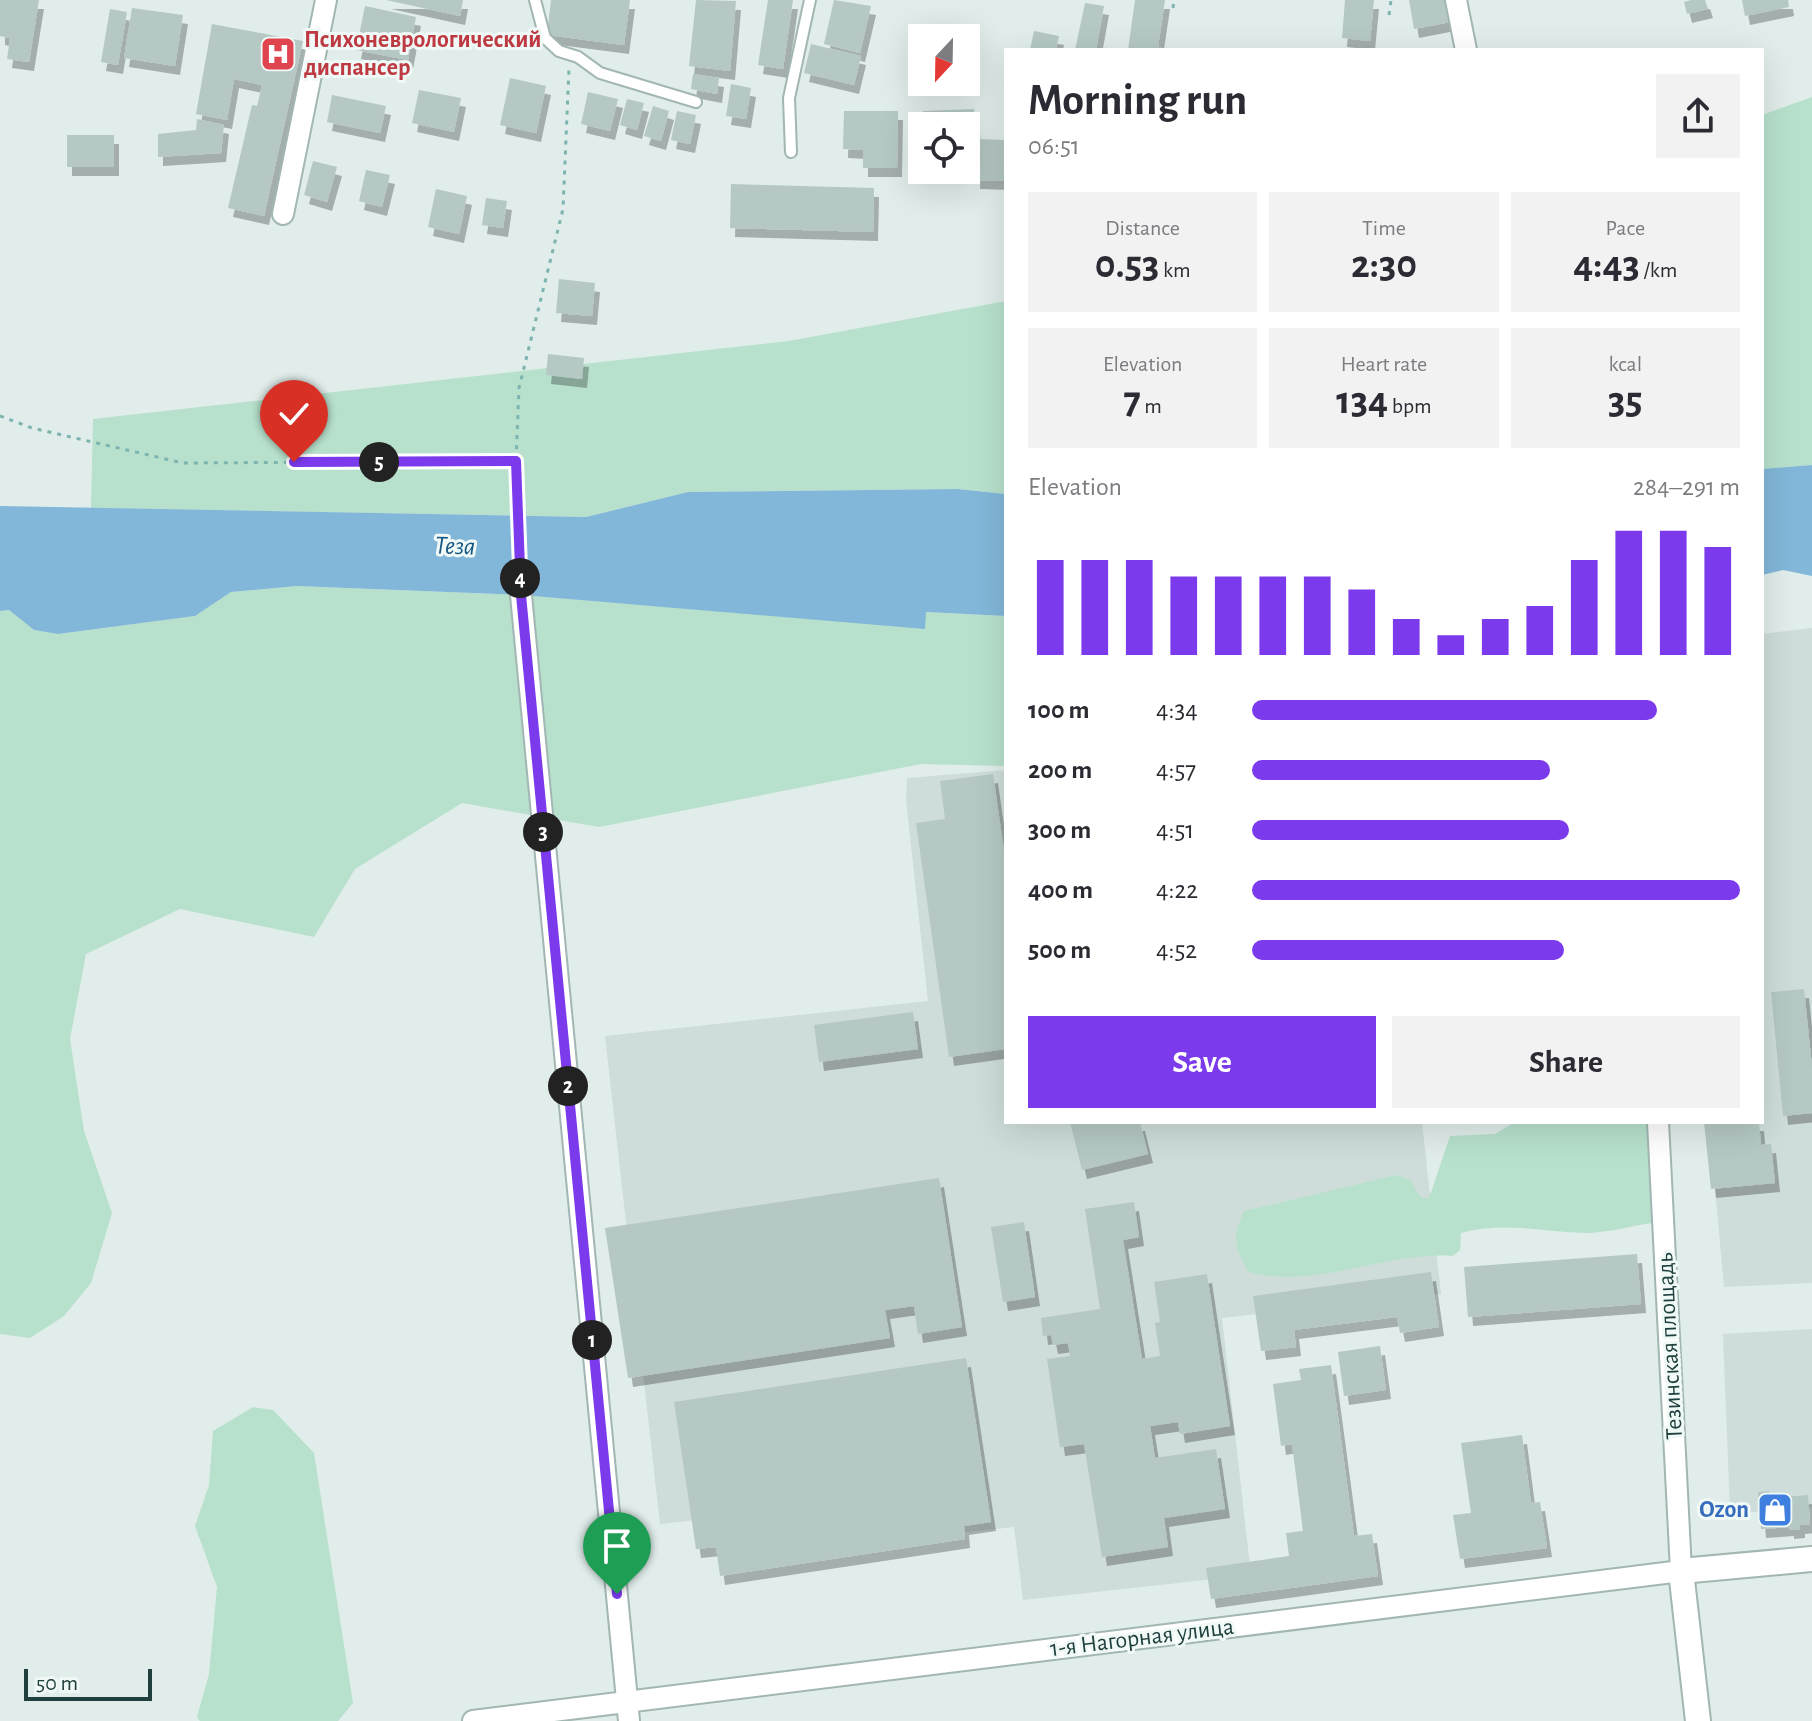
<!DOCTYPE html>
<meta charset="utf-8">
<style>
:root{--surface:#fff;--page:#f2f2f3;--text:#2b2b33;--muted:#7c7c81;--accent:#7c3aed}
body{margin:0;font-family:"Alegreya Sans",sans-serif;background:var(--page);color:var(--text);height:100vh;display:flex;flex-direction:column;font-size:30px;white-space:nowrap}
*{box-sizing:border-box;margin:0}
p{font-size:26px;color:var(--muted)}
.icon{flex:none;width:44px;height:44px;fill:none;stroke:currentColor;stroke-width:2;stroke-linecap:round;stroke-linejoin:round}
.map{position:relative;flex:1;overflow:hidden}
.side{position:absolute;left:1004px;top:48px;width:760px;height:1076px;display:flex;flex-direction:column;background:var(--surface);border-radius:0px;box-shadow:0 8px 32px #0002}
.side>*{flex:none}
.needle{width:52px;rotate:202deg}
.tools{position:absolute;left:908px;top:24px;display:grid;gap:16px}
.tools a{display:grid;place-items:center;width:72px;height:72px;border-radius:0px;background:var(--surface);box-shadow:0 8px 32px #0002;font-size:40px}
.scale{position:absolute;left:24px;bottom:20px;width:128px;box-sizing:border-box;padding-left:8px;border:4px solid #1f403e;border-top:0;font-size:22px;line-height:28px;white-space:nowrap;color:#1f403e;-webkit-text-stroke:6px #f1f9f7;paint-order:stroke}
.pin{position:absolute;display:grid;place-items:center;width:68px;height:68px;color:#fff;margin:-82px -34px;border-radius:50% 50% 50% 0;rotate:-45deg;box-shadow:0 0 8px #0007}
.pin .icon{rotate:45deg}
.km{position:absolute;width:40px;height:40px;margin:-20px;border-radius:50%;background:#222;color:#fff;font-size:22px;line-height:40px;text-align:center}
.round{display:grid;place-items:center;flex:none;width:84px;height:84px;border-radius:0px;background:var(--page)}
.head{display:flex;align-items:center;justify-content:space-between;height:136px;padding:0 24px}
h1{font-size:44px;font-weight:700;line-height:60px}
.stats{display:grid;grid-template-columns:repeat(3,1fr);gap:12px;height:136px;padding:8px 24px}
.stats div{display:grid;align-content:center;border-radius:0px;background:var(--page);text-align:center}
.stats b{font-size:40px;font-weight:700}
.stats small{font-size:22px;font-weight:400}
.stats p{font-size:22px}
.chart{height:224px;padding:16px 24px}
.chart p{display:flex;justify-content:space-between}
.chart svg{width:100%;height:144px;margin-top:8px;stroke:var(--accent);stroke-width:6}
.action{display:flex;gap:16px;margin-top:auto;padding:16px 24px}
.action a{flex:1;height:92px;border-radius:0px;background:var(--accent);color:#fff;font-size:32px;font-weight:700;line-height:92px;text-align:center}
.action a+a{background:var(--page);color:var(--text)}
ul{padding:0 24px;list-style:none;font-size:26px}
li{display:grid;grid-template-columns:128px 96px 1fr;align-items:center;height:60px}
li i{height:20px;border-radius:10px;background:var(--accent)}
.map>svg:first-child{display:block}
.built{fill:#ceddda}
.green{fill:#b7e1cc}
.water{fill:#82b7d9}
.building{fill:#b5c8c4;filter:url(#shadow)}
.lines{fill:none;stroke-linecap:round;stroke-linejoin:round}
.service-casing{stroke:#a2b6b3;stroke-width:14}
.minor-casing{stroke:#a2b6b3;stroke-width:24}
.tertiary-casing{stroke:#a2b6b3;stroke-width:28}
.path{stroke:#7db4b0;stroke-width:3;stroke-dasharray:4 6;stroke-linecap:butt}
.service{stroke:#fff;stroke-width:10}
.minor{stroke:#fff;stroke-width:20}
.tertiary{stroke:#fff;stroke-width:24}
.route-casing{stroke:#fff;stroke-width:16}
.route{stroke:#7c3aed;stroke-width:10}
.labels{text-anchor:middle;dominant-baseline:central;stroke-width:6;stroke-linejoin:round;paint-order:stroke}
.health-label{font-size:24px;font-weight:bold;fill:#be3a42;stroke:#f1f9f7;text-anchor:start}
.street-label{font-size:24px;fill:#1f403e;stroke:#f1f9f7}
.shop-label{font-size:24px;font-weight:bold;fill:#366cbe;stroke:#f1f9f7;text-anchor:end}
.water-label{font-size:26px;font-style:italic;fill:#125682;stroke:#f1f9f7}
</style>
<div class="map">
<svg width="1812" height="1721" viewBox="0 0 1812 1721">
<defs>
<filter id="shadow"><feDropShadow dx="5" dy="9" stdDeviation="0" flood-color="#0004"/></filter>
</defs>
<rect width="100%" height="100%" fill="#e0edea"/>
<!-- built -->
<path class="built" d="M1812 628V1283L1724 1287 1709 1122H1762V634Z
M1006 770V1122H1422L1441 1294 1222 1318 1251 1575 1023 1600 1014 1527 772 1553 767 1512 660 1524 605 1036 928 1001 906 800 907 778Z
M1812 1329V1507L1730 1514 1723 1334Z"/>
<!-- green -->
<path class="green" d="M1812 97V465L1762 469V115Z
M1006 301V494L956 489 688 492 586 517 91 508 93 419 789 341Z
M297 586 521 595 925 628V612L1006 616V766L921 764 599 827 462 803 355 869 314 937 180 909 86 954 70 1039 84 1131 112 1213 91 1283 64 1316 30 1338 0 1334V611L9 610 34 630 58 634 195 616 231 592Z
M1515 1122H1648L1662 1197 1652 1223C1631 1226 1607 1233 1585 1233 1544 1232 1501 1221 1461 1233L1460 1250 1453 1256C1385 1251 1317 1290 1249 1272 1234 1247 1232 1239 1244 1211L1397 1175 1410 1180 1421 1198H1429L1450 1136 1495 1134Z
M253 1407 273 1410 314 1453 353 1703 338 1721H200L197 1717 209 1674 217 1587 195 1526 209 1485 213 1431Z"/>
<!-- water -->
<path class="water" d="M1812 465V576L1783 570 1762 575V469Z
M957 489 1006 494V616L926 612 925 629 521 595 297 586 231 592 195 616 58 634 34 630 9 610 0 611V506L586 517 688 492Z"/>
<!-- building -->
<path class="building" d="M0 0H39L29 62 7 59 10 38 0 36Z
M386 0H463L460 16Z
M551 0H630L624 45 547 35Z
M696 0 736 1 730 71 689 66Z
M768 0H793L783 69 758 65Z
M834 0 871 6 860 53 824 44Z
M1135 0H1165L1158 47 1168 50H1128Z
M1345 0H1374L1370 41 1342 38Z
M1409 0H1445L1450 22 1414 29Z
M1691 0H1705L1708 9 1687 14 1684 2Z
M1742 0H1788L1789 7 1745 16Z
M1085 3 1104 6 1096 50H1075Z
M365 6 416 17 408 60 356 50Z
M132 8 183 15 175 66 124 58Z
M110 9 127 12 118 65 101 62Z
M212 24 303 41 264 216 228 208 252 105 257 106 262 85 234 79 227 120 196 114Z
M1034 31 1059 36 1056 50H1030Z
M811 44 861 56 854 85 804 73Z
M693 74 719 78 717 94 691 89Z
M510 78 546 86 536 133 500 125Z
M731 84 751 88 746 119 726 116Z
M419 90 461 98 454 132 412 123Z
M588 92 618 99 610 131 581 124Z
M332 95 386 106 380 133 327 122Z
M627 99 644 103 637 130 620 125Z
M653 106 669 111 661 141 644 136Z
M974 109 976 139H966V126H924L923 111Z
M677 111 696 115 690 144 671 140Z
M844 111H898L897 168H863V150L843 149Z
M197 119 224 125 221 153 158 157V134L196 130Z
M67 135H114V167H67Z
M976 139 1006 140V181L975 180Z
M313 161 337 167 327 202 304 195Z
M366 170 390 175 382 207 359 201Z
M731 184 874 188 873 232 730 228Z
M436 189 467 196 459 234 428 227Z
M486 198 507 201 503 228 482 225Z
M559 279 595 283 592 316 556 313Z
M548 354 584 358 582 379 546 375Z
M993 774 1006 865V1049L949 1057 916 823 945 819 940 781Z
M1804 989 1812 1067V1113L1783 1116 1771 992Z
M913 1012 918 1049 819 1062 814 1025Z
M1070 1122H1140L1148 1154 1082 1170Z
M1704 1122H1759L1761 1145 1771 1144 1775 1183 1711 1189Z
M939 1178 962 1327 918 1334 914 1306 885 1310 890 1338 628 1378 605 1228Z
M1134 1202 1139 1237 1123 1240 1142 1359 1160 1356 1155 1323 1160 1322 1154 1282 1207 1274 1230 1426 1180 1434 1178 1422 1150 1426 1155 1458 1216 1449 1225 1509 1164 1518 1168 1547 1102 1557 1084 1444 1060 1447 1047 1359 1070 1356 1068 1343 1053 1345 1051 1335 1043 1336 1041 1318 1100 1309 1085 1209Z
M1024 1222 1035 1297 1003 1302 991 1227Z
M1637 1254 1641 1304 1468 1317 1464 1267Z
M1431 1272 1439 1327 1400 1333 1397 1317 1294 1330 1296 1347 1261 1351 1253 1296Z
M1380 1346 1386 1390 1344 1396 1338 1352Z
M966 1358 991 1522 964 1526 965 1539 720 1576 716 1547 696 1549 674 1402Z
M1331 1365 1354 1536 1372 1534 1378 1576 1211 1599 1206 1568 1289 1556 1286 1533 1303 1531 1292 1444 1281 1446 1273 1384 1301 1380 1299 1369Z
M1522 1435 1531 1503 1540 1502 1547 1548 1460 1559 1453 1515 1471 1513 1461 1443Z
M1769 1491V1498L1808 1495 1810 1524 1800 1525V1529L1789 1530V1527L1761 1529 1758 1492Z"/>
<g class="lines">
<defs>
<path id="service" d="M535 0 545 38 559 51 578 57 600 73 696 102
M791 152 789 98 810 0"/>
<path id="minor" d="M1456 0 1466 50
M283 214 326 0
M521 595 629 1721
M473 1721 1681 1571 1658 1122"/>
<path id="tertiary" d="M1698 1721 1681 1571 1812 1559"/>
</defs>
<!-- service casing -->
<use href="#service" class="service-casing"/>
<!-- minor casing -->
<use href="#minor" class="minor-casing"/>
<!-- tertiary casing -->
<use href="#tertiary" class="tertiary-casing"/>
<!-- path -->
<path class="path" d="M1173 8 1174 0
M1389 15 1391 0
M0 416 32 428 183 463 516 461
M520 579 516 461 519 388 563 209 569 68"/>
<!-- service -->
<use href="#service" class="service"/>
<!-- minor -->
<use href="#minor" class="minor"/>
<!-- tertiary -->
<use href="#tertiary" class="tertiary"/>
</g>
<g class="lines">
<defs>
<path id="route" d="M294 462 516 461 521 595 617 1594"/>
</defs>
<!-- route casing -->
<use href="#route" class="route-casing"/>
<!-- route -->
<use href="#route" class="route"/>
</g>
<!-- icons -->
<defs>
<symbol id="hospital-square" viewBox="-11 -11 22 22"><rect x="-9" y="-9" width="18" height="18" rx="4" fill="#e0444e" stroke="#f1f9f7"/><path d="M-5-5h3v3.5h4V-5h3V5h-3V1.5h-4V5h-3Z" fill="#fff"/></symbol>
<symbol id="shop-square" viewBox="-11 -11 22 22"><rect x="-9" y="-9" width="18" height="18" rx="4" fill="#3f7fe0" stroke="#f1f9f7"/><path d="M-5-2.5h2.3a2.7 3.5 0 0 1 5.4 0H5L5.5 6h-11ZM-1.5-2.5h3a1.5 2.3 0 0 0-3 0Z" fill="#fff"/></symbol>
</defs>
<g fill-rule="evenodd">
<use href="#hospital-square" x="258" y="34" width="40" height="40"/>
<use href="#shop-square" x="1755" y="1490" width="40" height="40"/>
</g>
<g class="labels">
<!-- health labels -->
<g class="health-label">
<text x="304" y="40">Психоневрологический<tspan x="304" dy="28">диспансер</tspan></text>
</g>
<!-- street labels -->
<g class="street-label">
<text transform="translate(1670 1346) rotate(-93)">Тезинская площадь</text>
<text transform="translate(1142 1638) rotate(-7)">1-я Нагорная улица</text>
</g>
<!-- shop labels -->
<g class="shop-label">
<text x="1749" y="1510">Ozon</text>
</g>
<!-- water labels -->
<g class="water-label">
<text transform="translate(455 546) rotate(2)">Теза</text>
</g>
</g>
</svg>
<div class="tools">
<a><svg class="needle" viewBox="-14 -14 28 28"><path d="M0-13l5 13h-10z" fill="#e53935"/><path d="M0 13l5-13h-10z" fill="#7c7c81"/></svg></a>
<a><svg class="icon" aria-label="locate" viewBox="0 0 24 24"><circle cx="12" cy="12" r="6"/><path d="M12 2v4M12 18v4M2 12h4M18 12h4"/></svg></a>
</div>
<div class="scale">50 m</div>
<div class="pin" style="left:617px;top:1594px;background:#1e9e55"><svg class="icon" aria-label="arrive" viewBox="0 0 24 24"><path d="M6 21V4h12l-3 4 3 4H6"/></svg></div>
<div class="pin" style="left:294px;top:462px;background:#d93025"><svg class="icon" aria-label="check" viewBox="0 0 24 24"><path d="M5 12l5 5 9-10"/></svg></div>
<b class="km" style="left:592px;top:1340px">1</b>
<b class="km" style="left:568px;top:1086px">2</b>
<b class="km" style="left:543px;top:832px">3</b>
<b class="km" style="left:520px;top:578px">4</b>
<b class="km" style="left:379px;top:462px">5</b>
<section class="side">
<div class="head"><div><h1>Morning run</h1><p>06:51</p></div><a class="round"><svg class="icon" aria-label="share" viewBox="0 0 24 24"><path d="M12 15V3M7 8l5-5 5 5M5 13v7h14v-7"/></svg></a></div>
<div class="stats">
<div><p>Distance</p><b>0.53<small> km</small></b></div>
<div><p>Time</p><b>2:30</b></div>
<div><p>Pace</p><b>4:43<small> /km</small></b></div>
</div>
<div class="stats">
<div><p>Elevation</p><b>7<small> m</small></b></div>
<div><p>Heart rate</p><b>134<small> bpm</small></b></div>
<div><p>kcal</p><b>35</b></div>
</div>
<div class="chart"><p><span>Elevation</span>284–291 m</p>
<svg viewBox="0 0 160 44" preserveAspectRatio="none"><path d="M5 44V15M15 44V15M25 44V15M35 44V20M45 44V20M55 44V20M65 44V20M75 44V24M85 44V33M95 44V38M105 44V33M115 44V29M125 44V15M135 44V6M145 44V6M155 44V11"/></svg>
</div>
<ul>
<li><b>100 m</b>4:34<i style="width:83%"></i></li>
<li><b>200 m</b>4:57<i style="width:61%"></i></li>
<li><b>300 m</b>4:51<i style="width:65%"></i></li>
<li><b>400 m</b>4:22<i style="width:100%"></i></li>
<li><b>500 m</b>4:52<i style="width:64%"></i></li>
</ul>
<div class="action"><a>Save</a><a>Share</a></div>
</section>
</div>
